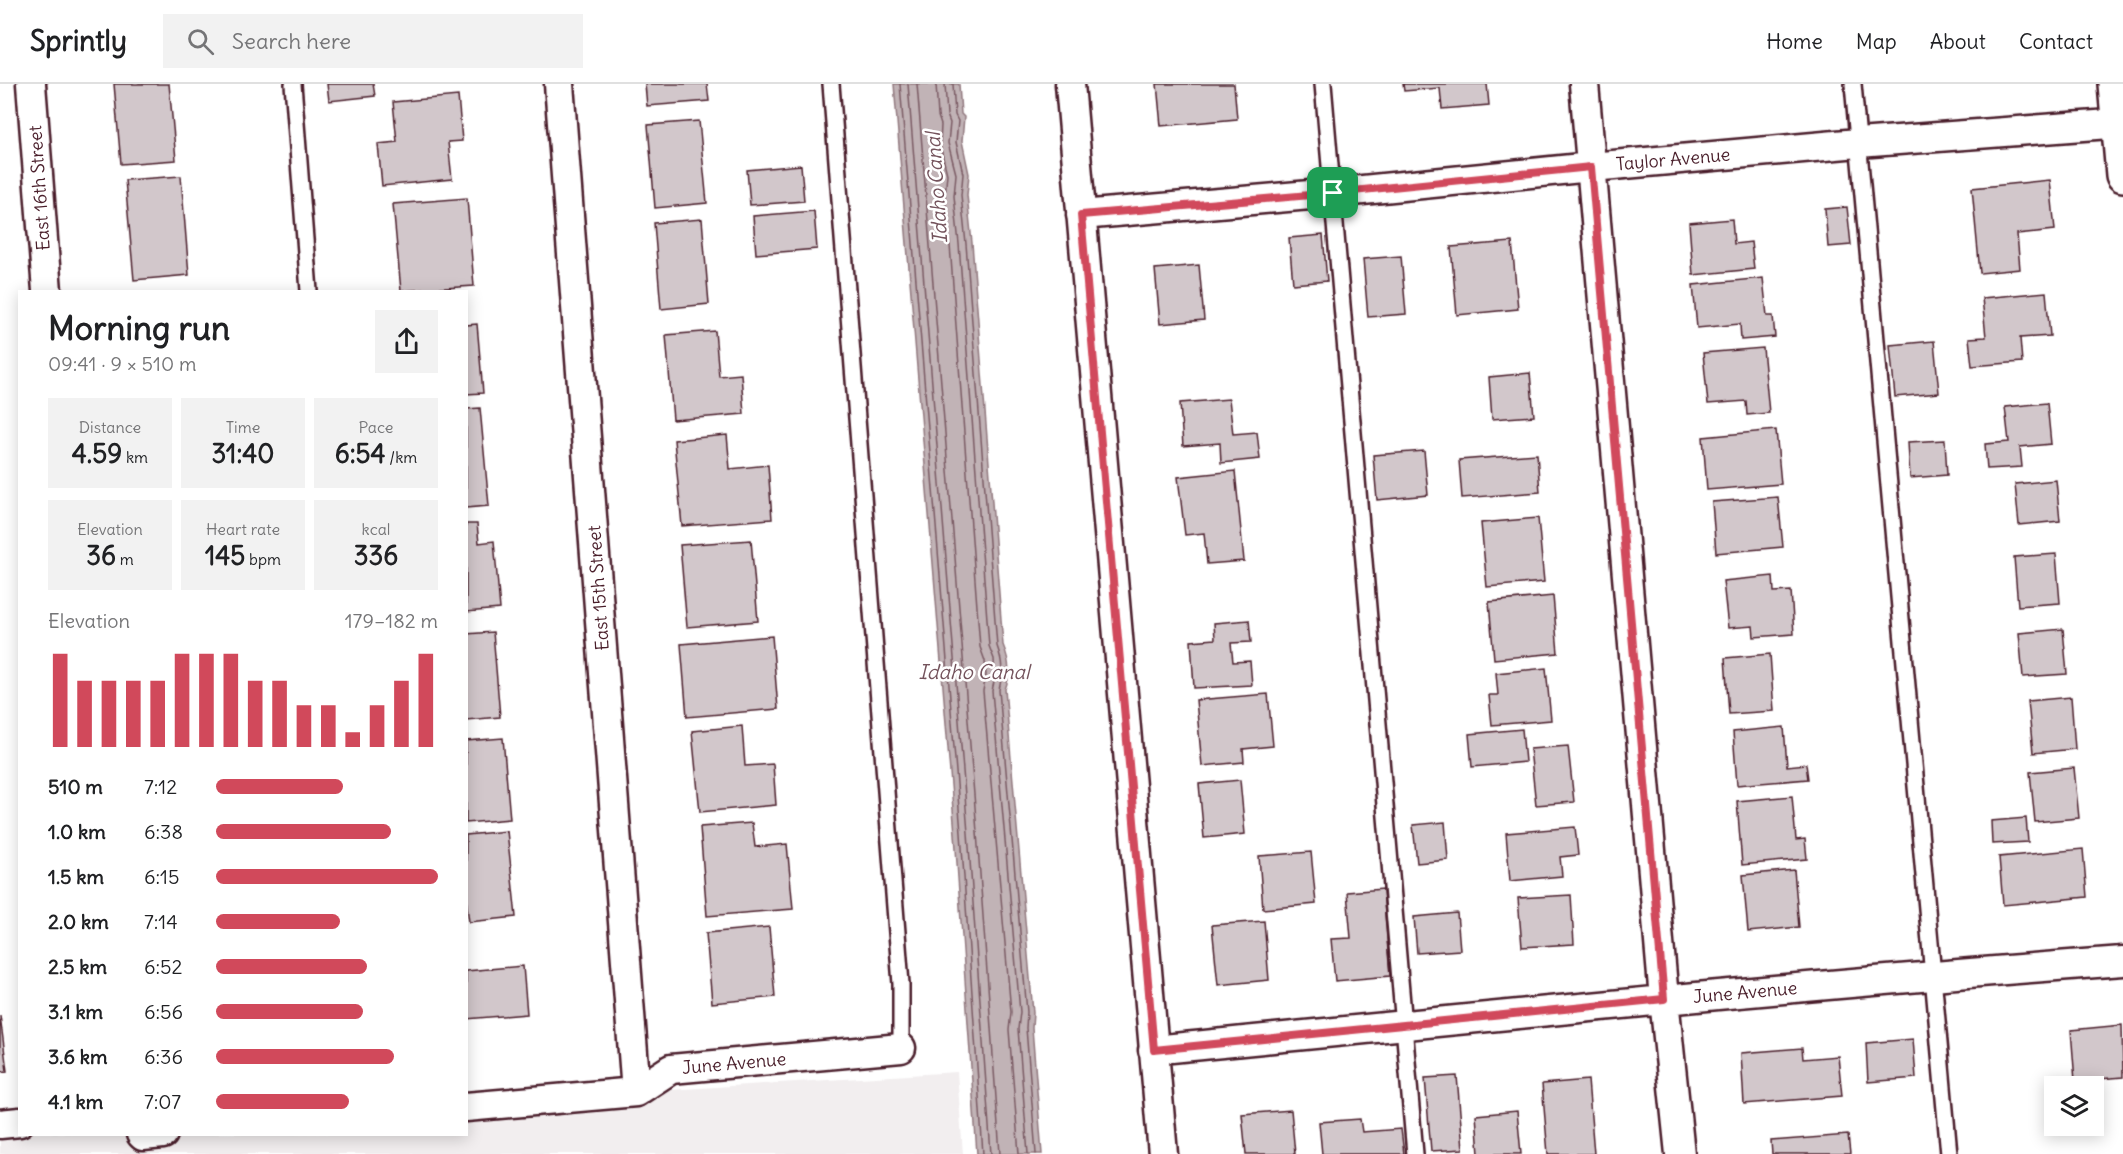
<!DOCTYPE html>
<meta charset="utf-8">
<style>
:root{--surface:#fff;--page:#f2f2f2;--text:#202124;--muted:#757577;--line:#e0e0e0;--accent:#d1495b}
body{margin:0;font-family:Delius,sans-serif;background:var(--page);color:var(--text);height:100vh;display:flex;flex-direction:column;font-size:22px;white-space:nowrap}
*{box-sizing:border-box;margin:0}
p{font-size:20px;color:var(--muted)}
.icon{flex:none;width:33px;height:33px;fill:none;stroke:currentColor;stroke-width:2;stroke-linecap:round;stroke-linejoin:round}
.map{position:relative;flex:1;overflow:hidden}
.details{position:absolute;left:18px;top:206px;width:450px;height:846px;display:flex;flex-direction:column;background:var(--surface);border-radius:0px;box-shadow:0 3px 15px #0003}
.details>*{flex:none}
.buttons{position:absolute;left:2044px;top:992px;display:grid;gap:12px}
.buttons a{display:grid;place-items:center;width:60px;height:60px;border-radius:0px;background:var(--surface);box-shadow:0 3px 15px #0003;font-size:30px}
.pin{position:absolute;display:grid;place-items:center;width:51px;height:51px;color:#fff;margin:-26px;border-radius:12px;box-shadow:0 3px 9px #0006}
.round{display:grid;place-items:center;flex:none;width:63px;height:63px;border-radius:0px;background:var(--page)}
.head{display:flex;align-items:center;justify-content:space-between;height:102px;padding:0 30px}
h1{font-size:33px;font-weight:800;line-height:45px}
.metrics{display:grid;grid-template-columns:repeat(3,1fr);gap:9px;height:102px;padding:6px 30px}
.metrics div{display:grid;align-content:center;border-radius:0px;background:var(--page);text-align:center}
.metrics b{font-size:26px;font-weight:800}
.metrics small{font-size:16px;font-weight:400}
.metrics p{font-size:16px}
.chart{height:168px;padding:12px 30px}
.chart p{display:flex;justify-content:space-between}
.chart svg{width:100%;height:108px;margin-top:6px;stroke:var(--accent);stroke-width:6}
ul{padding:0 30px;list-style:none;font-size:20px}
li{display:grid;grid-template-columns:96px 72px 1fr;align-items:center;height:45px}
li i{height:15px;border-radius:8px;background:var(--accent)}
header{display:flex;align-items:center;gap:36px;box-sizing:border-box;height:84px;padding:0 30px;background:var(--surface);border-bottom:2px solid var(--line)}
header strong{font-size:28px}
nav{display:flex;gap:33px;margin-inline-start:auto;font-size:21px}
.search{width:420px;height:54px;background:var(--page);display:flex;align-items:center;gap:15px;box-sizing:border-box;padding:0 21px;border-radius:0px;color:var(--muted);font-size:22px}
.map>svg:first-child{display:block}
.built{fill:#f2eeef}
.water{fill:#c1b3b6;stroke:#91787e;stroke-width:1.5}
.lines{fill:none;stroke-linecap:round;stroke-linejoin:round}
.shore{stroke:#7a5a63;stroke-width:1.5}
.building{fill:#d2c7cb;stroke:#4a1f2b;stroke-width:1.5}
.lane-casing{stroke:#4a1f2b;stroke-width:20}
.street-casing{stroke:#4a1f2b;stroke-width:33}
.secondary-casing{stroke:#4a1f2b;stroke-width:38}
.lane{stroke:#fff;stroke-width:15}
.street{stroke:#fff;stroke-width:28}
.secondary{stroke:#fff;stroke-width:33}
.route-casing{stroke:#fff;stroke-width:12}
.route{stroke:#d1495b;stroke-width:8}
.labels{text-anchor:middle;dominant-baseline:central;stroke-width:5;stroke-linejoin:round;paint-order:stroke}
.street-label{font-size:18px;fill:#4a1f2b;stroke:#fff}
.water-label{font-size:20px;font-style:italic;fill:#74535c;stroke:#fff}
</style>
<header>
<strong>Sprintly</strong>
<div class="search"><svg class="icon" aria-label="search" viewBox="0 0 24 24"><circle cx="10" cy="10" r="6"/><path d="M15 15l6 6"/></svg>Search here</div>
<nav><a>Home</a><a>Map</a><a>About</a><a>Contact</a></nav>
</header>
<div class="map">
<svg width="2123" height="1070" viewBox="0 0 2123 1070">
<rect width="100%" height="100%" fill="#fff"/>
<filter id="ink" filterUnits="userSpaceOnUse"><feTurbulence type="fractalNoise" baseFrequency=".0167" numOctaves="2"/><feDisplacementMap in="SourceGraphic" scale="12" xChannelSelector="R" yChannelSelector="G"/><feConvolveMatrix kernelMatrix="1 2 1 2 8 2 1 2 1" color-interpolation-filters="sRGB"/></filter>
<g filter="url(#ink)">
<!-- built -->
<path class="built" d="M957 988 963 1070H0V1049L466 1050 467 1023 636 1008Z"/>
<!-- water -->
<path class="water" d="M894 0H959L961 30 964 33 962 57 969 90 967 111 972 159 1003 561C1009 575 1011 591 1005 605L1033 929 1032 944 1042 1070H977L955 750Z"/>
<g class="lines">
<!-- shore -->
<path class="shore" d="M900 0 961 749 983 1070
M908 0 968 749 991 1070
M917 0 977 748 1000 1070
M936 0 938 32 941 41 940 61 947 90 945 112 950 161 980 563 985 577 986 591 983 607 1011 928 1009 946 1019 1070
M945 0 947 31 950 39 948 59 956 90 954 112 959 160 989 562 994 575 995 593 992 607 1020 928 1018 945 1028 1070
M953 0 955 31 958 37 956 58 963 90 961 111 966 160 997 562C1003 579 1003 588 999 606L1027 928 1026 944 1036 1070"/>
</g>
<!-- building -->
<path class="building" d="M114 0H169L176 76 121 80Z
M327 0H373L375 12 329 17Z
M645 0H707L709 17 647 22Z
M1157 0H1234L1237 35 1161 42Z
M1403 0H1487L1489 21 1442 25 1440 4 1404 7Z
M458 12 462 57 448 58 452 95 382 102 378 60 397 58 393 18Z
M699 37 707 119 655 124 648 41Z
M801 81 804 117 750 121 747 86Z
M181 92 189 191 134 196 125 96Z
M2050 96 2055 146 2017 150 2020 185 1980 189 1972 104Z
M467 114 474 202 401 207 393 120Z
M1847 123 1851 161 1828 163 1825 125Z
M814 127 817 165 756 170 753 132Z
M702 135 709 220 661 225 654 139Z
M1732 135 1734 160 1751 158 1754 185 1693 191 1689 139Z
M1323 151 1327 197 1293 200 1289 154Z
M1512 158 1518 225 1457 231 1451 163Z
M1401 172 1406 230 1368 233 1363 175Z
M1199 181 1204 236 1160 240 1155 185Z
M1763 194 1767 232H1773L1775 253 1741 256 1740 240 1697 244 1693 201Z
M2046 208 2050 252 2020 254 2022 278 1972 282 1969 254 1986 253 1982 214Z
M477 240 483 309 466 310V241Z
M715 247 719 292 741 290 744 330 673 336 666 251Z
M1934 257 1939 309 1895 313 1890 261Z
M1763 264 1769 329 1747 331 1746 317 1708 320 1703 269Z
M1530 289 1534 332 1492 335 1489 293Z
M1229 315 1233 350 1257 348 1260 375 1221 379 1220 359 1183 362 1180 319Z
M2047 319 2051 360 2020 363 2022 383 1987 385 1985 360 2009 358 2005 323Z
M480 324 489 422 466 424V325Z
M1776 346 1781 400 1707 406 1703 353Z
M727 351 730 385 768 381 772 435 682 442 674 356Z
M1945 356 1947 391 1910 394 1908 358Z
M1424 367 1428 411 1377 416 1373 371Z
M1537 370 1540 408 1462 414 1459 376Z
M1235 387 1244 477 1207 480 1204 449 1185 451 1178 393Z
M2056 396 2060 437 2019 441 2015 400Z
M1778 413 1783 463 1716 469 1712 418Z
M1538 434 1544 498 1487 503 1481 439Z
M466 440H477L479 459 494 457 500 525 466 528Z
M751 456 758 537 687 543 680 461Z
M2056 470 2060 519 2018 522 2014 473Z
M1773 492 1774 508 1791 507 1794 550 1754 553 1753 542 1728 544 1723 497Z
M1553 512 1558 569 1494 575 1489 518Z
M1249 536 1251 558 1231 559 1233 578 1250 577 1252 601 1194 604 1191 557 1215 555 1214 539Z
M2063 545 2067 590 2023 593 2019 549Z
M493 548 500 633 466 636V550Z
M772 552 778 625 687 633 681 560Z
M1770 570 1774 627 1729 630 1725 574Z
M1546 584 1551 636 1492 641 1489 611H1498L1496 589Z
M1268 610 1273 662 1243 665 1244 678 1202 682 1196 616Z
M2071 613 2075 665 2033 669 2028 617Z
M742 642 745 682 773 680 776 721 700 728 692 647Z
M1784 643 1787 682 1806 680 1808 695 1737 701 1733 648Z
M1522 645 1525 678 1472 683 1469 650Z
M503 654 510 735 466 739V657Z
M1568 662 1574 718 1536 721 1530 665Z
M2074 684 2079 734 2035 738 2030 688Z
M1240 696 1245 750 1204 754 1199 700Z
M1792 712 1796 756 1805 755 1807 775 1742 781 1737 717Z
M2026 734 2028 758 1992 760 1991 737Z
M1445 738 1448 776 1417 779 1413 741Z
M752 739 755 763 787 760 793 825 707 832 700 743Z
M1575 743 1578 771 1560 773 1562 792 1510 797 1506 749Z
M507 747 516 833 469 838 466 814V751Z
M2083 765 2087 813 2003 821 1999 773Z
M1311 768 1316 820 1263 825 1259 772Z
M1794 786 1799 843 1748 848 1743 791Z
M1383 805 1390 892 1335 897 1331 855 1351 854 1347 808Z
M1571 811 1574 860 1522 863 1518 814Z
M1457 829 1460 866 1417 869 1414 833Z
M1264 837 1269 896 1218 901 1212 841Z
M769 843 775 913 712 919 706 849Z
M523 882 527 930 466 935V887Z
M0 931 7 987 0 988Z
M2122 941 2123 993 2075 997 2071 946Z
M1913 955 1916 994 1868 998 1866 959Z
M1802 964 1803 975 1838 972 1842 1012 1744 1020 1741 969Z
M1457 992 1463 1065 1431 1067 1425 994Z
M1588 996 1594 1070H1548L1542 1000Z
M1291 1026 1295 1070H1246L1242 1030Z
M1517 1027 1521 1070H1479L1476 1031Z
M1360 1035 1362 1048 1401 1045 1404 1070H1322L1319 1038Z
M1848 1051 1850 1070H1772L1771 1057Z"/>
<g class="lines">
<defs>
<path id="lane" d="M293 0 309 207
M831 0 901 900V964
M1323 0 1415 1070
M1853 0 1949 1070"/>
<path id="street" d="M31 0 47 207
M559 0 636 1008
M1070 0 1163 1070
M1584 0 1664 915 1680 1070
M1081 131 1333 109 1591 83 1858 59 2123 39
M1153 966C1477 934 1799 901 2123 877
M466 1023 636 1008 671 985 901 964
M0 1040 20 1038
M141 1050 143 1052 163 1050"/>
<path id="secondary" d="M2115 0 2123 91"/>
</defs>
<!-- lane casing -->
<use href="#lane" class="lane-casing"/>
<!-- street casing -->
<use href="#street" class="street-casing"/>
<!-- secondary casing -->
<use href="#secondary" class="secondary-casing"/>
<!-- lane -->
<use href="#lane" class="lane"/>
<!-- street -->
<use href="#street" class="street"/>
<!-- secondary -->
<use href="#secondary" class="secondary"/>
</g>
</g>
<g class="lines" filter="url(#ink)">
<defs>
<path id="route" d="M1591 83 1664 915 1154 966 1081 131 1333 109Z"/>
</defs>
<!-- route casing -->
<use href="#route" class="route-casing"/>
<!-- route -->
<use href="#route" class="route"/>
</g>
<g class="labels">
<!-- street labels -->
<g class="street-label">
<text transform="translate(1673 75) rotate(-5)">Taylor Avenue</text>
<text transform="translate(39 104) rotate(-94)">East 16th Street</text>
<text transform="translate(598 504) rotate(-94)">East 15th Street</text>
<text transform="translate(1745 908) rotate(-5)">June Avenue</text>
<text transform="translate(734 979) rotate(-5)">June Avenue</text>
</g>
<!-- water labels -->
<g class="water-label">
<text transform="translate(936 104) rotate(-94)">Idaho Canal</text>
<text x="974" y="587">Idaho Canal</text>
</g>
</g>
</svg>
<div class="buttons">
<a><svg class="icon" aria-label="layers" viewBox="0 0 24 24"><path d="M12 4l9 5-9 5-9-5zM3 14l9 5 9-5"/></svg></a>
</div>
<div class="pin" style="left:1333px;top:109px;background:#1e9e55"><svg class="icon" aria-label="arrive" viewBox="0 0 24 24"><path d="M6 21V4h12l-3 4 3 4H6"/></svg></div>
<section class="details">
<div class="head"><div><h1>Morning run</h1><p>09:41 · 9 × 510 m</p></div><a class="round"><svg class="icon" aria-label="share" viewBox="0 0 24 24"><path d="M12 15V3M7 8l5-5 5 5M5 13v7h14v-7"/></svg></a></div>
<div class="metrics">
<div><p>Distance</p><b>4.59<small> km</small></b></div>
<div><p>Time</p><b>31:40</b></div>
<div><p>Pace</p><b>6:54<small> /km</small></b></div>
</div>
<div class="metrics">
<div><p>Elevation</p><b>36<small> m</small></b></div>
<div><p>Heart rate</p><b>145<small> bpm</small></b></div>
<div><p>kcal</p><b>336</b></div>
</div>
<div class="chart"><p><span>Elevation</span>179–182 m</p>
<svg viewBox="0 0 160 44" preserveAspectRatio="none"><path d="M5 44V6M15 44V17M25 44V17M35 44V17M45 44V17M55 44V6M65 44V6M75 44V6M85 44V17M95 44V17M105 44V27M115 44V27M125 44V38M135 44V27M145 44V17M155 44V6"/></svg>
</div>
<ul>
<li><b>510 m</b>7:12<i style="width:57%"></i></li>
<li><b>1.0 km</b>6:38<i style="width:79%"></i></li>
<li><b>1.5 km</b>6:15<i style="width:100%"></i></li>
<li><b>2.0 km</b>7:14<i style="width:56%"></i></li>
<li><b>2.5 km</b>6:52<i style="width:68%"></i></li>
<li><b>3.1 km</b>6:56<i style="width:66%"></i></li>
<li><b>3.6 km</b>6:36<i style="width:80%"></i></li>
<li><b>4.1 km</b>7:07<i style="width:60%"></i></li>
</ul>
</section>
</div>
